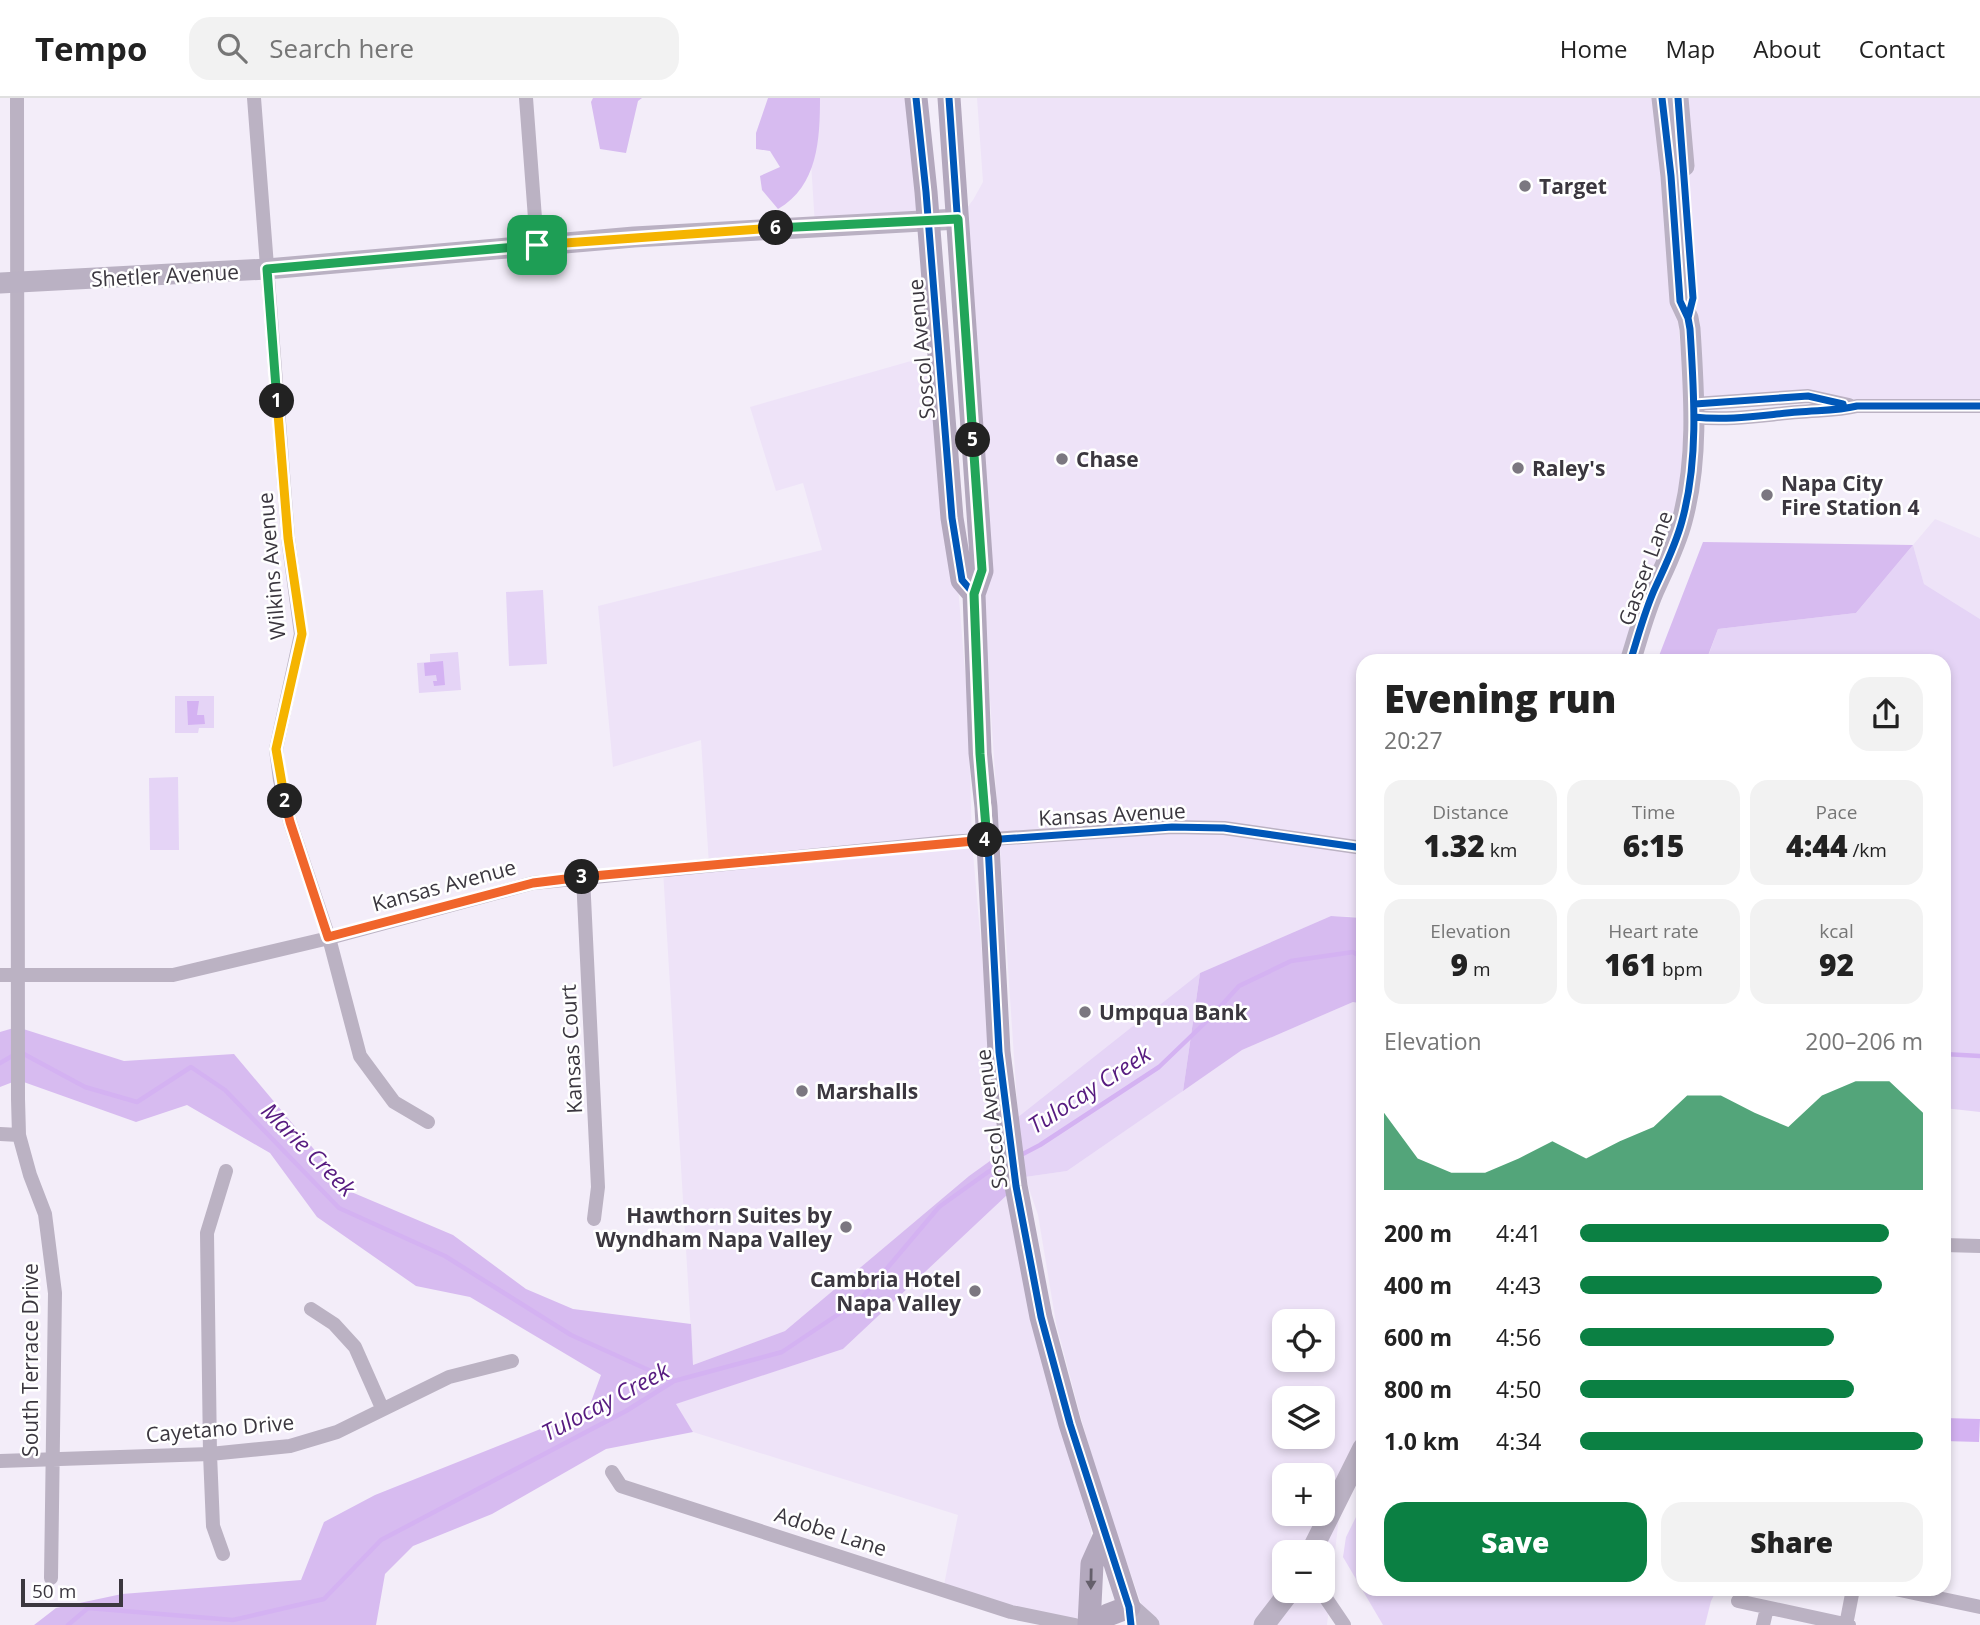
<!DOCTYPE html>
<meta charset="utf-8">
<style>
:root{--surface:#fff;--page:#f2f2f2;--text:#222;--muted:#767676;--line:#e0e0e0;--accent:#0b8043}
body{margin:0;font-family:"Open Sans",sans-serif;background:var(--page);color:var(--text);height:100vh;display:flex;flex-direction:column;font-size:26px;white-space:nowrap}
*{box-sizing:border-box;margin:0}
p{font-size:23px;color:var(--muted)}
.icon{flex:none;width:38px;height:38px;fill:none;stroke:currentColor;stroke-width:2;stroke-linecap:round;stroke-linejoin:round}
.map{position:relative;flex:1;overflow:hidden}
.sheet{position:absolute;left:1356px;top:556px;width:595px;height:942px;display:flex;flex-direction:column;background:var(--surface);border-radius:21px;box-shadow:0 4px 10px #0003}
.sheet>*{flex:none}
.fabs{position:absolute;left:1272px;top:1211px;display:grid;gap:14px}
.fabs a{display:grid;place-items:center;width:63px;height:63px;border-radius:14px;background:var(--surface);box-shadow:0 4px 10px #0003;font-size:35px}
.scale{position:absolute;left:21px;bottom:18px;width:102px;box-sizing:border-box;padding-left:7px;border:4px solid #3b373f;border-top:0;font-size:19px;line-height:24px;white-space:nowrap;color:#3b373f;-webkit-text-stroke:5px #fff;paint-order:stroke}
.pin{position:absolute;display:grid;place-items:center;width:60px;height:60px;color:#fff;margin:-30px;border-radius:14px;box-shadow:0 4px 10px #0006}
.km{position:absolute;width:35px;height:35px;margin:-18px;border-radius:50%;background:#222;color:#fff;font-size:19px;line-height:35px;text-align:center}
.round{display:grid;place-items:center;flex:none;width:74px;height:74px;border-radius:21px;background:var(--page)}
.summary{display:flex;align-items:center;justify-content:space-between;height:119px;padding:0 28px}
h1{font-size:38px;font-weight:800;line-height:52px}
.stats{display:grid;grid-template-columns:repeat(3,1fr);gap:10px;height:119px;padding:7px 28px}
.stats div{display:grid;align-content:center;border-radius:18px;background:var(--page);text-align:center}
.stats b{font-size:30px;font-weight:800}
.stats small{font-size:19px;font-weight:400}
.stats p{font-size:19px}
.chart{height:196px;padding:14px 28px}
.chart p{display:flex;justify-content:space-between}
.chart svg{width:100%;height:126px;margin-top:7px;fill:var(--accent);opacity:.7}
.button{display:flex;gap:14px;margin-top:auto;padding:14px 28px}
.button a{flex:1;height:80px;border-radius:21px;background:var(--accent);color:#fff;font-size:28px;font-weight:800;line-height:80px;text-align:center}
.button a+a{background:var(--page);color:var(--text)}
ul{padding:0 28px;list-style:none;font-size:23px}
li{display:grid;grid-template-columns:112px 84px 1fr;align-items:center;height:52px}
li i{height:18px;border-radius:9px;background:var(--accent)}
header{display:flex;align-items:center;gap:42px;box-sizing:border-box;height:98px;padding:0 35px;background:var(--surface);border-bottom:2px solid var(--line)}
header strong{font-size:33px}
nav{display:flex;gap:38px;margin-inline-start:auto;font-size:24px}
.search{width:490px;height:63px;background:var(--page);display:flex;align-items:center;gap:18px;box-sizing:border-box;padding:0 24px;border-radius:21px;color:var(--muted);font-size:26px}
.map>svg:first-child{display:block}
.built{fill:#eee3f8;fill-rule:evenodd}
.green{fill:#e5d4f6}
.forest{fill:#d7bbf0}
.water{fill:#d4b2f2}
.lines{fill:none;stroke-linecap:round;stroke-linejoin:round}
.stream{stroke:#d4b2f2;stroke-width:4.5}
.street{stroke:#bbb2c3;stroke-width:14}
.secondary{stroke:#bab1c3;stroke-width:21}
.primary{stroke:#b3a8bd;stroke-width:23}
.cycleway-casing{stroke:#fff;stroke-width:11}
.cycleway{stroke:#0057b8;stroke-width:7}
.oneway{fill:#655f6b}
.split-1-casing{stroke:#fff;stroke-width:14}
.split-2-casing{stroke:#fff;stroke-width:14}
.split-3-casing{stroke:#fff;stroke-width:14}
.split-4-casing{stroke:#fff;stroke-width:14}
.split-5-casing{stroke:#fff;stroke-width:14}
.split-6-casing{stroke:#fff;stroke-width:14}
.split-7-casing{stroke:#fff;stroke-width:14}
.split-1{stroke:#22a559;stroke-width:9}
.split-2{stroke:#f5b400;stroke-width:9}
.split-3{stroke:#f0652b;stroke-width:9}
.split-4{stroke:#f0652b;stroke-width:9}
.split-5{stroke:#22a559;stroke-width:9}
.split-6{stroke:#22a559;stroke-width:9}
.split-7{stroke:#f5b400;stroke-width:9}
.poi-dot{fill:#7b7780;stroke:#fff;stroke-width:2.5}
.labels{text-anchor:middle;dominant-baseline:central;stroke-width:5;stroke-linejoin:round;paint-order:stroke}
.poi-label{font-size:21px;font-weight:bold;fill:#3b373f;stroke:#fff;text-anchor:start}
.street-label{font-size:21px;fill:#3b373f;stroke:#fff}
.water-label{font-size:23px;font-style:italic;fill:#571b80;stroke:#fff}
</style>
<header>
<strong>Tempo</strong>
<div class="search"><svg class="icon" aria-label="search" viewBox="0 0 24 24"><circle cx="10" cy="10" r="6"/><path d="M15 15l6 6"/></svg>Search here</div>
<nav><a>Home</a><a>Map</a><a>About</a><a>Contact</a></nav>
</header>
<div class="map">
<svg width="1980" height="1527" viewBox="0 0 1980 1527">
<rect width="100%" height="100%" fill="#f3edf9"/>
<!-- built -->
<path class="built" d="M807 0H916L928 123 815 128Z
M977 0H1663L1671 78 1679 234 1685 292 1682 371 1674 422 1630 563 1363 564V819L1331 818 1200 875 1018 1019 958 121 973 102 983 84Z
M1678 0H1980V308H1857L1808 298 1702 305 1700 224 1693 200Z
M939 255 968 611 972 743 997 1031 1001 1055 969 1078 785 1233 693 1267 663 772 709 767 701 642 613 669 598 508 822 452 803 385 776 393 750 309Z
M1935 421 1980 440V521L1924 486 1913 447Z
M1353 904 1363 906V1350L1342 1391 1327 1527H1149L1107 1410 1081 1320 1056 1225 1038 1117 1025 1079 1067 1073 1242 952ZM1284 1223H1323V1262H1284ZM1284 1300H1323V1339H1284ZM1284 1377H1323V1416H1284ZM1284 1454H1323V1493H1284Z
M1007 1097 1068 1354 1091 1431 1089 1527 943 1492 958 1417 693 1334 675 1306 843 1251Z"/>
<!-- green -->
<path class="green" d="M1913 447 1924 486 1980 521V1014L1944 1010V564H1706L1718 531 1856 515Z
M543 492 547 566 509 568 506 494Z
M458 554 461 592 419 595 417 565 430 564V556Z
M175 598H214V630H199L198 635H175Z
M178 679 179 752H150L149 680Z
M1200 875 1183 993 1067 1073 1025 1079 1018 1019Z
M1363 1405V1491H1717L1711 1503 1705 1527H1383L1343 1459 1346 1439Z"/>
<!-- forest -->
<path class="forest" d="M593 0H642L638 3 626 55 600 51 591 4Z
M768 0H820C820 41 818 88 778 111L762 92 760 78 780 69 770 53 756 51V35Z
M1703 444 1913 447 1856 515 1718 531 1706 563H1657Z
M1331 818 1363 820V906L1353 904 1242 952 1183 993 1200 875Z
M17 929 124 963 234 956 349 1093 453 1137 526 1191 573 1211 691 1226 693 1267 785 1233 969 1078 1001 1055 1007 1097 843 1251 676 1306 693 1334 606 1351 492 1416 413 1448 385 1476 376 1527H34L56 1510 122 1496 301 1482 324 1424 375 1397 588 1312 601 1277 470 1199 416 1188 317 1119 270 1055 187 1007 136 1024 18 982 0 989V934Z"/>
<!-- water -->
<path class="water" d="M443 563 445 587 434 588 433 583H437L436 577 425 578 424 565Z
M187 603H199L197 617H204L205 626 188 627Z
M1944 1320 1980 1321 1979 1344 1944 1343Z"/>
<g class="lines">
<!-- stream -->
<path class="stream" d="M22 955 85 989 137 1004 191 969 225 992 339 1110 445 1158 571 1237 673 1283
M1944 956 1980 958
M0 965 14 957
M1019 1058 1040 1047 1159 969 1210 920 1239 888 1291 863 1353 854 1363 860
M68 1527 88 1510 233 1522 324 1501 381 1442 626 1313 674 1283 782 1254 861 1201 939 1109 988 1074 1005 1065"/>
<!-- street -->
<path class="street" d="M17 0 18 1001 19 1037 30 1077 45 1116 55 1195 51 1480
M254 0 288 440 301 536 276 651 280 682 290 724 329 840 360 958 394 1004 428 1024
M526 0 537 147
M1695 306 1808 298 1849 307
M1694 319C1729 323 1763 317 1798 314 1818 312 1837 313 1857 308H1980
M583 779 598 1089 594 1121
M0 877H173L329 840 533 785 949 744 1172 729 1224 730 1363 750
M0 1036 19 1037
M1944 1147 1980 1148
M311 1211 334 1226 355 1249 382 1310
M0 1363 210 1356 290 1348 337 1334 449 1279 512 1263
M612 1374 621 1388 1011 1514 1075 1527
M223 1456 213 1428 210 1356 207 1135 226 1073
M1895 1491 1980 1509
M1321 1493 1344 1527
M1738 1503 1849 1527
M1763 1527 1767 1510
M1846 1527 1853 1491"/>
<!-- secondary -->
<path class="secondary" d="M1678 0 1684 68
M0 185 267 171 634 139 958 121
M1630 564C1638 539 1645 511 1656 488 1666 466 1676 446 1682 423 1699 361 1694 295 1690 231L1688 220 1680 203 1671 78 1662 0
M1311 1454 1363 1350
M1129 1509 1149 1527
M1264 1527 1290 1493"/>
<!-- primary -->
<path class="primary" d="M916 0 926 94 952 420 962 482 974 496
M949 0 982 473 974 496 980 655 986 709 999 954 1016 1088 1041 1219 1070 1326 1129 1509 1108 1517 1095 1527
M1089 1527 1092 1466 1105 1437"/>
<defs>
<path id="cycleway" d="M916 0 926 94 952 420 962 482 974 496
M949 0 982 473 974 496 980 655 986 709 999 954 1016 1088 1041 1219 1070 1326 1129 1509 1131 1527
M1678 0 1693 200 1688 220
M1695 306 1808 298 1843 306
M1694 319C1729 323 1763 317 1798 314 1818 312 1837 313 1857 308H1980
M1630 564C1638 539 1645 511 1656 488 1666 466 1676 446 1682 423 1699 361 1694 295 1690 231L1688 220 1680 203 1671 78 1662 0
M987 742 1172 729 1224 730 1363 750"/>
</defs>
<!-- cycleway casing -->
<use href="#cycleway" class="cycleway-casing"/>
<!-- cycleway -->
<use href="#cycleway" class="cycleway"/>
</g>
<!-- one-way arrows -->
<defs><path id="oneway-solid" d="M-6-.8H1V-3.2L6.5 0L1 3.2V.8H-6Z" transform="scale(1.75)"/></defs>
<use class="oneway" href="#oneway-solid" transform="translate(1091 1481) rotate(91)"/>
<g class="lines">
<defs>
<path id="split-1" d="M277 303 267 171 537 147"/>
<path id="split-2" d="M277 303 288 440 302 536 276 651 285 703"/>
<path id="split-3" d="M285 703 290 724 328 839 533 785 582 779"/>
<path id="split-4" d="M582 779 985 742"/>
<path id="split-5" d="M973 342 982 472 974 496 980 656 987 742H985"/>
<path id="split-6" d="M776 130 958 121 973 342"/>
<path id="split-7" d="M537 147 776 130"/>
</defs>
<!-- split-1 casing -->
<use href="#split-1" class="split-1-casing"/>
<!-- split-2 casing -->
<use href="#split-2" class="split-2-casing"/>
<!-- split-3 casing -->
<use href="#split-3" class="split-3-casing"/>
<!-- split-4 casing -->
<use href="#split-4" class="split-4-casing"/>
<!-- split-5 casing -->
<use href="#split-5" class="split-5-casing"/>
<!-- split-6 casing -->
<use href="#split-6" class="split-6-casing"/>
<!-- split-7 casing -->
<use href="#split-7" class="split-7-casing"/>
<!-- split-1 -->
<use href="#split-1" class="split-1"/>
<!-- split-2 -->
<use href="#split-2" class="split-2"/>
<!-- split-3 -->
<use href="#split-3" class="split-3"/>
<!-- split-4 -->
<use href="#split-4" class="split-4"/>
<!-- split-5 -->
<use href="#split-5" class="split-5"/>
<!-- split-6 -->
<use href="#split-6" class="split-6"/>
<!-- split-7 -->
<use href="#split-7" class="split-7"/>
</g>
<!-- markers -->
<g class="poi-dot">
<circle cx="1525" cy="88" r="7"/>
<circle cx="1062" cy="361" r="7"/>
<circle cx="1518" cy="370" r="7"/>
<circle cx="1767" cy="397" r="7"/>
<circle cx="1085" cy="914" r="7"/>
<circle cx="802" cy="993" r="7"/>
<circle cx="846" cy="1129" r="7"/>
<circle cx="975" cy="1193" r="7"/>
</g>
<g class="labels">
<!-- poi labels -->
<g class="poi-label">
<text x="1539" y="88">Target</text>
<text x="1076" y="361">Chase</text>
<text x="1532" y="370">Raley's</text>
<text x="1781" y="385">Napa City<tspan x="1781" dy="24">Fire Station 4</tspan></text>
<text x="1099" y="914">Umpqua Bank</text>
<text x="816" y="993">Marshalls</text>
<text x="832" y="1117" text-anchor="end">Hawthorn Suites by<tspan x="832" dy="24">Wyndham Napa Valley</tspan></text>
<text x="961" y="1181" text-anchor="end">Cambria Hotel<tspan x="961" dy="24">Napa Valley</tspan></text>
</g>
<!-- street labels -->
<g class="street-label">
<text transform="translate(165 177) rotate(-3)">Shetler Avenue</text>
<text transform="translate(921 251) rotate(-95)">Soscol Avenue</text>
<text transform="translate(271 468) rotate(-95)">Wilkins Avenue</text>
<text transform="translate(1645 470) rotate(-70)">Gasser Lane</text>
<text transform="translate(1112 716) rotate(-3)">Kansas Avenue</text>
<text transform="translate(444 787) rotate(-15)">Kansas Avenue</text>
<text transform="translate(571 951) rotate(-93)">Kansas Court</text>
<text transform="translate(991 1021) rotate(-97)">Soscol Avenue</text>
<text transform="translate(30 1262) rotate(-90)">South Terrace Drive</text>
<text transform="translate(220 1330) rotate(-5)">Cayetano Drive</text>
<text transform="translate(831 1433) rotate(18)">Adobe Lane</text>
</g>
<!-- water labels -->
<g class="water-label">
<text transform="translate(1089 991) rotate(-33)">Tulocay Creek</text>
<text transform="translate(309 1051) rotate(45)">Marie Creek</text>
<text transform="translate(605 1303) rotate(-28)">Tulocay Creek</text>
</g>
</g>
</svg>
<div class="fabs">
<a><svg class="icon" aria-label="locate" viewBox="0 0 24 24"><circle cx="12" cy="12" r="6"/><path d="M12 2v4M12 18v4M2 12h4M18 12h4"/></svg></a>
<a><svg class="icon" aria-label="layers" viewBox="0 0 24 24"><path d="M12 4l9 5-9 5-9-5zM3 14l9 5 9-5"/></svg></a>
<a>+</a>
<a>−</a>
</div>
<div class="scale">50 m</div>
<div class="pin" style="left:537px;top:147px;background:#1e9e55"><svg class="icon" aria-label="arrive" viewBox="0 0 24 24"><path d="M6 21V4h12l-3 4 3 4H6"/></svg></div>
<b class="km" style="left:277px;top:303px">1</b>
<b class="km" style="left:285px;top:703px">2</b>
<b class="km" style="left:582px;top:779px">3</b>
<b class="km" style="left:985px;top:742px">4</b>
<b class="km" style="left:973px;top:342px">5</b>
<b class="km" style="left:776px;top:130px">6</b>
<section class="sheet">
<div class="summary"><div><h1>Evening run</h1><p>20:27</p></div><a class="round"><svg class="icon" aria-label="share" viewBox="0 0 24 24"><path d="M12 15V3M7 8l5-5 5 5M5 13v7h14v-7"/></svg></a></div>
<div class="stats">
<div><p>Distance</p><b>1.32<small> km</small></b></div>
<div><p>Time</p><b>6:15</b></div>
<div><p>Pace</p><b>4:44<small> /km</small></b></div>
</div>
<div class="stats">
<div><p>Elevation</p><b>9<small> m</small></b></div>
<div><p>Heart rate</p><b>161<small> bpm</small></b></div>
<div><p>kcal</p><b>92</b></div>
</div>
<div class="chart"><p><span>Elevation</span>200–206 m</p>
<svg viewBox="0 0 160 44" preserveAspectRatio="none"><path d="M0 44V17L10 33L20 38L30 38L40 33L50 27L60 33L70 27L80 22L90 11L100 11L110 17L120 22L130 11L140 6L150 6L160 17V44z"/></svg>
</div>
<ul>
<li><b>200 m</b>4:41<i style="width:90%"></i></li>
<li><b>400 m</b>4:43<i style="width:88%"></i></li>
<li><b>600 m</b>4:56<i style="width:74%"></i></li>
<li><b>800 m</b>4:50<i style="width:80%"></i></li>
<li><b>1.0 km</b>4:34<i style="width:100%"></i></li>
</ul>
<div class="button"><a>Save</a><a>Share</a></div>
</section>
</div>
